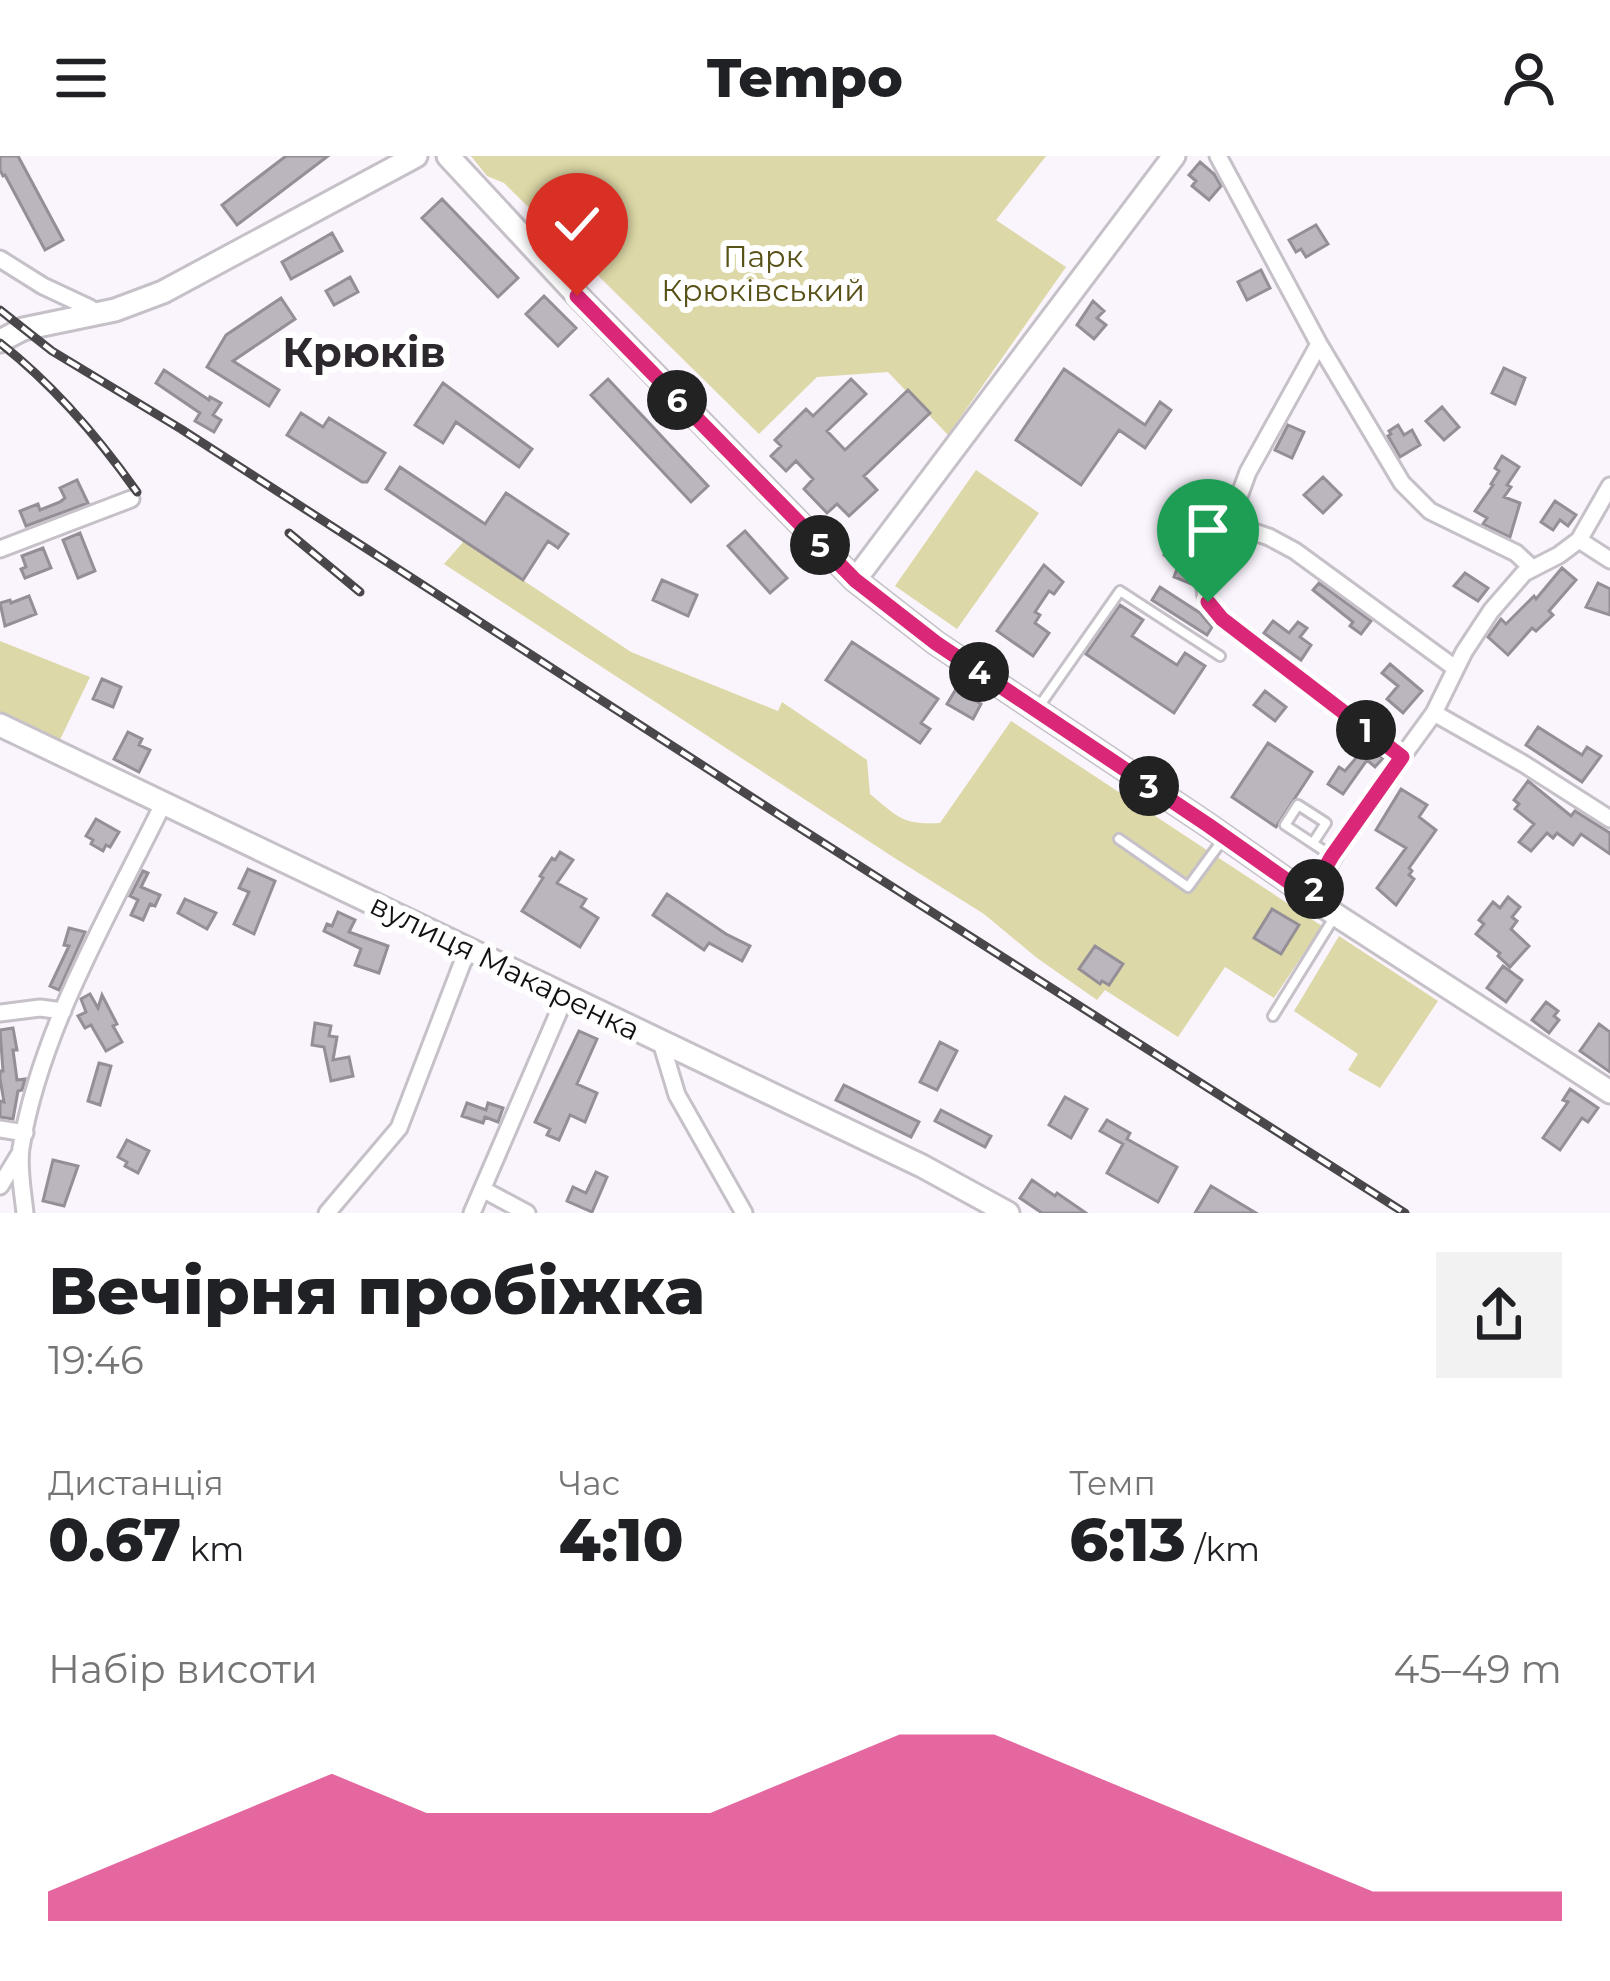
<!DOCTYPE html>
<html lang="uk">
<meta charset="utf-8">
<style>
:root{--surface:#fff;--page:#f2f2f2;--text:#202124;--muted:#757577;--accent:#db2777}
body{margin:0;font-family:Montserrat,sans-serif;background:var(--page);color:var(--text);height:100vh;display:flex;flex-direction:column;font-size:45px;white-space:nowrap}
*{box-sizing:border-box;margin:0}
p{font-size:39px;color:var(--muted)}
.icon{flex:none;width:66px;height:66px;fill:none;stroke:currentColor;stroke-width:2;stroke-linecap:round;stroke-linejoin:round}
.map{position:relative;height:1057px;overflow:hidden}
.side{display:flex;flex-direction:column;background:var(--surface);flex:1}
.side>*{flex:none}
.pin{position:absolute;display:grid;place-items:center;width:102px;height:102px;color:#fff;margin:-123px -51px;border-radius:50% 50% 50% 0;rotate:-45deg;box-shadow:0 0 12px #0007}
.pin .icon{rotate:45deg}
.km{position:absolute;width:60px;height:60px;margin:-30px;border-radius:50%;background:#222;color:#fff;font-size:33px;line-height:60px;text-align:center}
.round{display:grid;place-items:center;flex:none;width:126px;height:126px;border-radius:0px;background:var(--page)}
.head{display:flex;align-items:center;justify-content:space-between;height:204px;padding:0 48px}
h1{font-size:66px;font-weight:800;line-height:90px}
.metrics{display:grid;grid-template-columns:repeat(3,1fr);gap:18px;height:204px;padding:12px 48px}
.metrics div{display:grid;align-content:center}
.metrics b{font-size:60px;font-weight:800}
.metrics small{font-size:33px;font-weight:400}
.metrics p{font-size:33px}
.chart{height:336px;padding:24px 48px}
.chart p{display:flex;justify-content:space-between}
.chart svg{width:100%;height:216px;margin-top:12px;fill:var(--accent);opacity:.7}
header{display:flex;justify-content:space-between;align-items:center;height:156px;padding:0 48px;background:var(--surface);font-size:54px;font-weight:800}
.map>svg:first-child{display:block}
.green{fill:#ddd8a7}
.building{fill:#bbb5bd;stroke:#948e96;stroke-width:3}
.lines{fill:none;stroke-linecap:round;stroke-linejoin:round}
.lane-casing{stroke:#c6c0c8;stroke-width:14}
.street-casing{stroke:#c6c0c8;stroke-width:21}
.secondary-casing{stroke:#c6c0c8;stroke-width:27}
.lane{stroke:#fff;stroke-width:8}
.street{stroke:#fff;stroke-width:15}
.secondary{stroke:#fff;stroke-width:21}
.rail-casing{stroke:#4a474b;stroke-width:9}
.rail{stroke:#fff;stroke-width:4.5;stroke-dasharray:14;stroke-linecap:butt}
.route-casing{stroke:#fff;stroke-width:24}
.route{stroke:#db2777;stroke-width:15}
.labels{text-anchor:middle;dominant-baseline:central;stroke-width:12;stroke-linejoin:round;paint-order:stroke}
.park-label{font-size:30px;fill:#585118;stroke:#fff}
.street-label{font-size:30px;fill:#121013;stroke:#fff}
.district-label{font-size:42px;font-weight:bold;fill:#2d282e;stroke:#fff}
</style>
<header><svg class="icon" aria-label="menu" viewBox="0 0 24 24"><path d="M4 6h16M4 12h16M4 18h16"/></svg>Tempo<svg class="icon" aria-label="person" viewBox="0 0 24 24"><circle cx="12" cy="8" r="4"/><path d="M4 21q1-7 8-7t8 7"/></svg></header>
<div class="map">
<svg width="1610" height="1057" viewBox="0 0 1610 1057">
<rect width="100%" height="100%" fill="#faf4fc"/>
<!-- green -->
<path class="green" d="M471 0H1046L996 64 1066 111 948 279 888 216 817 221 759 278 504 27 487 20Z
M976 314 1039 357 957 473 895 430Z
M464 385 631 496 778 555 782 546 867 604 870 638C898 661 902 669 940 667L1011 565 1322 770 1274 842 1225 811 1178 881 1105 834 1097 844 1037 802 984 758 893 701 444 408Z
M0 485 90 521 58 588 0 558Z
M1339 780 1438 845 1380 932 1348 914 1358 898 1294 855Z"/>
<!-- building -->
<path class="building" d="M0 0H18L63 84 45 94 5 19 3 20 0 14Z
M286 0H328L237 69 222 49Z
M1200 6 1214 18 1221 30 1209 44 1192 30 1196 25 1189 19Z
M442 43 518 122 498 141 422 62Z
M1316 69 1328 88 1306 101 1301 93 1296 96 1289 84Z
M332 77 342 95 291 123 282 106Z
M1261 114 1270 132 1247 144 1238 126Z
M350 121 358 136 334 149 326 135Z
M544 140 576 172 558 190 526 158Z
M281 142 295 163 233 205 279 234 269 250 207 211 226 179Z
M1093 145 1104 155 1097 162 1106 169 1094 183 1077 169Z
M1504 212 1525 222 1515 248 1492 237Z
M1064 213 1145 269 1160 246 1171 254 1145 292 1119 274 1081 329 1016 284Z
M164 214 209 244 210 241 221 247 213 259 221 264 214 276 195 265 200 257 156 227Z
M608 223 708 330 691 346 591 239Z
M851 223 866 238 827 275 845 294 908 234 930 257 864 320 877 334 849 360 837 348 827 357 804 333 813 323 796 305 786 315 771 300 781 290 775 284 806 253 813 260Z
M443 227 532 293 519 311 456 266 443 287 415 269Z
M1442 251 1459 271 1444 284 1426 265Z
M301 257 323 271 329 262 385 297 367 326H362L287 279Z
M1288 269 1304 276 1292 302 1275 294Z
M1398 269 1404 279 1412 274 1420 289 1400 301 1388 280 1391 278 1389 275Z
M1502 300 1519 311 1507 329 1511 331 1504 341 1520 347 1510 381 1483 368 1487 362 1475 355 1493 329 1491 328 1499 315 1495 312Z
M400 311 485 368 506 337 568 378 558 392 548 385 523 424 386 333Z
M1323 321 1341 339 1323 357 1304 339Z
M77 324 88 347 26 370 20 355 38 348 40 354 60 346 65 342 60 332Z
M1207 335 1218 342 1220 338 1226 342 1217 362 1210 357 1195 404 1202 407 1194 429 1174 421 1178 410 1164 399 1177 361 1190 365Z
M1555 345 1576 359 1568 370 1560 364 1553 374 1541 366Z
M745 375 787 422 770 437 728 390Z
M80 377 95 415 78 422 63 384Z
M43 392 51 412 25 422 21 413 26 411 22 400Z
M1044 409 1063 426 1054 438 1049 435 1035 456 1040 459 1035 467 1049 477 1033 500 997 475Z
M1562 412 1576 424 1549 455 1553 459 1536 475 1532 472 1508 499 1488 481 1501 463 1506 468 1534 440 1536 443Z
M1465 417 1488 432 1478 445 1454 430Z
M662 424 697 439 688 460 653 444Z
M1319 427 1371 465 1361 478 1350 470 1353 466 1313 434Z
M1598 427 1610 433V459L1586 451Z
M1160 431 1200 457 1212 471 1207 479 1152 444Z
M29 440 36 458 5 470 0 447 10 444 11 447Z
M1120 449 1143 464 1132 480 1177 509 1185 497 1205 510 1174 557 1086 498Z
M1273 465 1289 477 1298 466 1307 472 1300 481 1311 489 1301 504 1264 477Z
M852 486 938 543 921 567 930 573 920 587 826 524Z
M1390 508 1422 535 1403 557 1387 543 1398 530 1382 517Z
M102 523 121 531 113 551 93 543Z
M956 533 981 548 973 563 947 548Z
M1265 535 1286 551 1275 565 1254 549Z
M1538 571 1582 599 1587 591 1601 600 1582 626 1526 589Z
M128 576 142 583 139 589 150 594 139 616 114 603Z
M1268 587 1312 616 1276 671 1232 641Z
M1367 589 1383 602 1375 611 1367 604 1343 638 1328 628 1339 611 1345 615Z
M1528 625 1571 660 1575 655 1610 677V698L1581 678 1573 689 1557 677 1553 682 1547 677 1531 695 1519 686 1534 668 1515 653 1519 648 1514 644Z
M1401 633 1427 649 1419 661 1436 674 1409 712 1412 715 1409 719 1414 723 1396 749 1377 732 1406 692 1376 674Z
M96 663 119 676 110 691 106 689 103 695 91 688 93 684 86 680Z
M560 696 573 704 557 727 586 743 581 751 598 762 580 791 522 755 543 722 540 720 552 702 555 704Z
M248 713 275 725 254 778 234 768 249 736 239 732Z
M143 715 148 717 141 731 160 739 155 750 150 748 143 764 131 759 138 744 130 740Z
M667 738 726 778 750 790 742 805 709 787 704 794 653 759Z
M1508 741 1520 751 1512 761 1517 765 1511 773 1529 790 1510 811 1498 800 1500 797 1476 778 1484 768 1479 764 1493 746 1500 752Z
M185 743 216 757 207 773 178 757Z
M1272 753 1299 769 1281 798 1254 782Z
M338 756 355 764 349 776 388 790 379 817 355 809 361 793 324 775 327 768 332 770Z
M69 772 85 776 59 834 50 830 69 790 64 789Z
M1095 790 1123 808 1109 829 1102 825 1100 828 1079 813Z
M1503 810 1522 824 1506 846 1487 832Z
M90 838 98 852 102 839 117 868 113 870 122 886 106 895 91 869 85 872 78 860 86 856 81 843Z
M1546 846 1558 855 1554 860 1559 864 1549 877 1532 864Z
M315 867 331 870 329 880 337 881 333 904 349 901 353 920 331 925 324 891 312 889Z
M1599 868 1610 876V916L1580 895Z
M13 872 17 894H13L17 924 25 923 22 934 18 935 13 963 0 961V945L4 946 0 923V915H3L0 874Z
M579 875 597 883 577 928 597 937 585 966 570 959 559 984 547 979 550 973 535 966Z
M940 886 957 895 937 934 920 926Z
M99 907 111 910 100 949 88 945Z
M844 929 919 966 911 981 836 944Z
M1570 933 1598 952 1588 966 1582 962 1560 994 1543 982 1568 946 1563 944Z
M1065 941 1087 953 1071 982 1049 969Z
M467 947 486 954 488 947 503 952 498 966 485 961 483 967 462 960Z
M941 954 991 980 985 991 935 965Z
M1107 964 1130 977 1127 983 1177 1011 1158 1046 1107 1017 1123 988 1100 975Z
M127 984 149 995 138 1017 125 1010 127 1006 118 1001Z
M53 1004 78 1010 64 1050 43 1045Z
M596 1016 607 1021 592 1056 567 1045 573 1031 586 1037Z
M1032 1024 1055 1040 1057 1037 1086 1057H1042L1020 1042Z
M1211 1030 1256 1057H1195Z"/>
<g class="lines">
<defs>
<path id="lane" d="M1038 552 1120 435 1220 500
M1119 683 1188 731 1224 682
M1313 687 1326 667 1298 649 1285 669 1332 700
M1273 860 1335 760"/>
<path id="street" d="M1218 0 1319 188 1402 327 1430 355 1516 397 1531 411
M0 103 43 130 90 152 93 159
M1319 188 1248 316 1205 433C1206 447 1212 454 1221 463L1402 601
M1228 367 1269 381 1295 395 1455 512
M1579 384 1610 404
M0 393 131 343
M1434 557 1524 608 1610 663
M1309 741 1361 657 1434 557 1464 496 1491 455 1524 417 1559 399 1579 384 1610 330
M0 857 40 852 63 855
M661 886 677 939 744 1057
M0 973 25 977
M0 1030 19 999
M484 1034 527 1057
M25 1057C23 1037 18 1012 21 992 40 874 111 755 163 648
M327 1057 399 972 468 792
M472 1057 566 839"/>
<path id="secondary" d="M448 0 577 139 855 424 936 487 1208 669 1336 759 1610 936
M0 185 23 173 115 154 163 136 416 0
M855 424 1174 0
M0 569 922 1010 1008 1057"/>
</defs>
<!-- lane casing -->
<use href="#lane" class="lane-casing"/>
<!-- street casing -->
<use href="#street" class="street-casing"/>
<!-- secondary casing -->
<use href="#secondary" class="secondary-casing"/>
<!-- lane -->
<use href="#lane" class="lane"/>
<!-- street -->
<use href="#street" class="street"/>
<!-- secondary -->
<use href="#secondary" class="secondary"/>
<defs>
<path id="rail" d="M0 154 52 195 181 273 784 662 1405 1057
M0 187C54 229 98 281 137 336
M289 377 360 436"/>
</defs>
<!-- rail casing -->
<use href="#rail" class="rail-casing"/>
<!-- rail -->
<use href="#rail" class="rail"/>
</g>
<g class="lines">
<defs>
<path id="route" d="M577 140 855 424 936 487 1208 669 1309 740 1332 700 1402 601 1222 463 1208 446"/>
</defs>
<!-- route casing -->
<use href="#route" class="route-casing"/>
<!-- route -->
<use href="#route" class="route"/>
</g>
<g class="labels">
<!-- park labels -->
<g class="park-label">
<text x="763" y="100">Парк<tspan x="763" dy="34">Крюківський</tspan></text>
</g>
<!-- street labels -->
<g class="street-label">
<text transform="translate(505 811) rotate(26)">вулиця Макаренка</text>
</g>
<!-- district labels -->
<g class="district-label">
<text x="364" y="196">Крюків</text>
</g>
</g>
</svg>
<div class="pin" style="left:1208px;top:446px;background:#1e9e55"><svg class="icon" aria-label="arrive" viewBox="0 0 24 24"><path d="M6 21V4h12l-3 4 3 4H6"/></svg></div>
<div class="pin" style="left:577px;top:140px;background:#d93025"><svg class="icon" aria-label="check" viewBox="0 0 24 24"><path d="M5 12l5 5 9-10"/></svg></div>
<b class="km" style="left:1366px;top:574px">1</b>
<b class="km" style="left:1314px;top:733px">2</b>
<b class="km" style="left:1149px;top:630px">3</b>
<b class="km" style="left:979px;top:516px">4</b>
<b class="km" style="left:820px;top:389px">5</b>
<b class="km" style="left:677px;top:244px">6</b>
</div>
<section class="side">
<div class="head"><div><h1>Вечірня пробіжка</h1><p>19:46</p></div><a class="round"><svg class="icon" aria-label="share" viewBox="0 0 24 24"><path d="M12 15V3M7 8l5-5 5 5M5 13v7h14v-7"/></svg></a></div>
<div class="metrics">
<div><p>Дистанція</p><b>0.67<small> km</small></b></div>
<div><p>Час</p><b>4:10</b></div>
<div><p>Темп</p><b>6:13<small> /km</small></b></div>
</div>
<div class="chart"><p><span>Набір висоти</span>45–49 m</p>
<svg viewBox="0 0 160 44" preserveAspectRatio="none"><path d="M0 44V38L10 30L20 22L30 14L40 22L50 22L60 22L70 22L80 14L90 6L100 6L110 14L120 22L130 30L140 38L150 38L160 38V44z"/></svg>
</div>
</section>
